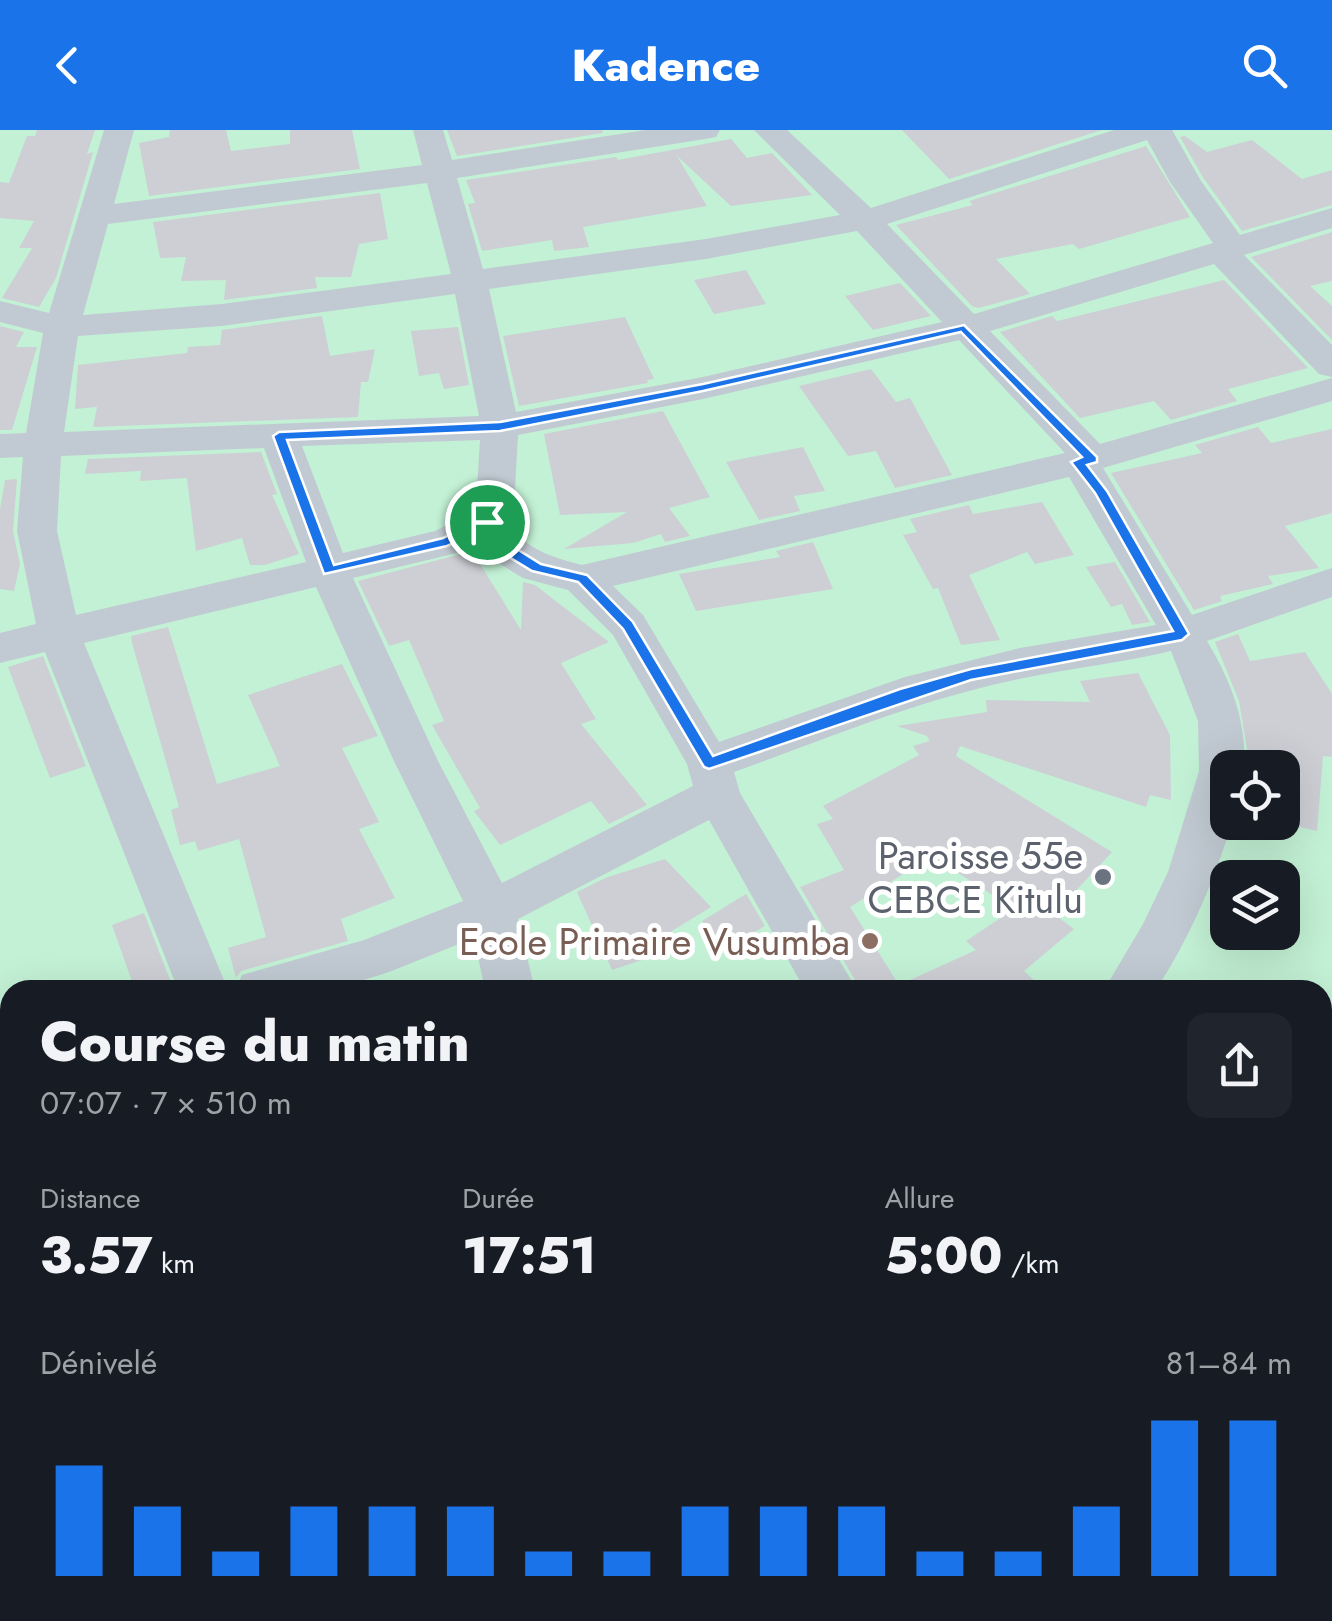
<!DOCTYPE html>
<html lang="fr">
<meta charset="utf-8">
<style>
:root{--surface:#171b24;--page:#20242c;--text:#f1f3f6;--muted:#9ea1a6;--accent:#1a73e8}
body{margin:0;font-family:Jost,sans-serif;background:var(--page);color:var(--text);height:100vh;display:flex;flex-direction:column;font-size:38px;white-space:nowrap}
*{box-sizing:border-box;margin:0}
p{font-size:32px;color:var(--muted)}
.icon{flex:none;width:55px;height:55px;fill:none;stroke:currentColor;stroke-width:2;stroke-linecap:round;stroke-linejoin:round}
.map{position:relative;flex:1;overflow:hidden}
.sheet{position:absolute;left:0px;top:850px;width:1332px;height:642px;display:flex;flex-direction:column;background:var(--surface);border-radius:30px 30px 0 0;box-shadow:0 10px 40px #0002}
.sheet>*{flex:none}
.tools{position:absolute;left:1210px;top:620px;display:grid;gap:20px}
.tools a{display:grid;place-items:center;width:90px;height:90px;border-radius:20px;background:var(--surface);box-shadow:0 10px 40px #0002;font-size:50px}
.pin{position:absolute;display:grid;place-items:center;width:85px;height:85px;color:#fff;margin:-42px;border:5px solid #fff;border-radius:50%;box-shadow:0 2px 10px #0007}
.round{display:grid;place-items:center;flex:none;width:105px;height:105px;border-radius:20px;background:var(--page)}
.head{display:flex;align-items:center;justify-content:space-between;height:170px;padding:0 40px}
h1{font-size:55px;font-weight:800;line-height:75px}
.metrics{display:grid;grid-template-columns:repeat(3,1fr);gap:15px;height:170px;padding:10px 40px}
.metrics div{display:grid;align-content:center}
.metrics b{font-size:50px;font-weight:800}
.metrics small{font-size:28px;font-weight:400}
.metrics p{font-size:28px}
.chart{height:280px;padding:20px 40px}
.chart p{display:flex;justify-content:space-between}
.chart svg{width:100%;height:180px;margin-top:10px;stroke:var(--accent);stroke-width:6}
header{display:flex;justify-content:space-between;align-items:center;height:130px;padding:0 40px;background:var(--accent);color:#fff;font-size:45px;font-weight:800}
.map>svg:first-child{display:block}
.green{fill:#c3f1d5;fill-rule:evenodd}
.building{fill:#cdcfd5;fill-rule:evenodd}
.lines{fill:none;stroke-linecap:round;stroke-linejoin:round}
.minor{fill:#c1cad2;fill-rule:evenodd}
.route{fill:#1a73e8;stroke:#fff;stroke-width:2.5;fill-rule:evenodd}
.worship-dot{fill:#6b7280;stroke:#fff;stroke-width:4}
.education-dot{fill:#8d6e63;stroke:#fff;stroke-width:4}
.labels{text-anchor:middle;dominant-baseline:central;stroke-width:10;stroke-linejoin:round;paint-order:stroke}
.worship-label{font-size:38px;fill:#5b616d;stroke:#fff;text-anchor:end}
.education-label{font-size:38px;fill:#785e54;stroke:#fff;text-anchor:end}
</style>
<header><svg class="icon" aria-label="back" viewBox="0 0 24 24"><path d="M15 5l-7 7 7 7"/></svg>Kadence<svg class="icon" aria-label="search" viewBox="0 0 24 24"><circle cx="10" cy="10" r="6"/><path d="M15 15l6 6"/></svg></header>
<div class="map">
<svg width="1332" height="1491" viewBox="0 0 1332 1491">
<rect width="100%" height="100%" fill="#f5f3f3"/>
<!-- green -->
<path class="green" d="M0 0H1332V1491H0ZM1228 638H1282V692H1228ZM1228 748H1282V802H1228ZM10 860H1322V1482H10Z"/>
<!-- building -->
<path class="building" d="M37 0H95L87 24 93 22 56 148 39 177 2 168 32 118H19L34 91 0 88V52L9 53 27 6H35Z
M170 0H226L231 21 290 14V0H352L360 39 149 66 139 13 169 7Z
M447 0H602L603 3 457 26Z
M902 0H1102L949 49Z
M1185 6 1207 22 1252 10 1302 49 1332 40V75L1242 101 1204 49 1180 7Z
M731 9 747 28 772 23 812 65 731 76 677 26 707 76 583 97 589 117 554 121 552 110 482 121 468 74 475 73 466 50 616 27 618 30Z
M1146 16 1190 87 1079 119 1073 114 996 129 1030 164 979 178 972 176 896 95 973 75 969 71Z
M380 63 388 109 359 114 351 147H315L317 158 224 170 226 150 181 151 186 127 160 128 153 92Z
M1332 102V151L1310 156 1332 176V210L1251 127Z
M746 140 766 174 714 184 694 150Z
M1224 150 1308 238 1228 259 1237 271 1171 290 1154 271 1080 288 1000 202 1052 186 1057 191Z
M900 153 931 186 873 200 845 166Z
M322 186 330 226 375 219 368 252H361L358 287 93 297 97 277 75 279 78 235 187 223 188 217 220 215 222 200Z
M625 187 654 249 647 250 648 253 519 276 503 206Z
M0 196 24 202 16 217H37L12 300H0Z
M458 197 469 255 444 259 439 243 419 246 411 201Z
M871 239 896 272 910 268 952 345 895 358 876 321 848 326 799 256Z
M663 281 710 367 669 378 690 406 665 412 661 404 633 413 564 419 627 382 560 385 544 304Z
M1258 297 1271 313 1332 299V383L1285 396 1319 438 1268 446 1273 454 1220 466 1222 471 1194 480 1111 343 1202 323 1195 315Z
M803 317 825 361 794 366 800 381 759 390 726 332Z
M261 322 277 364 272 365 299 424 265 435H250L242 408 196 421 187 348 140 351 141 341 85 344 88 329Z
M17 349 13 401 20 434 14 461 0 459V379L5 350Z
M1042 372 1074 425 1035 434 1027 422 969 445 1000 510 961 515 938 458 933 459 903 405 917 402 910 389 969 375 973 384Z
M813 412 833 459 696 481 679 444 780 427 776 421Z
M472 421 521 500 523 452 535 455 609 512 561 533 596 589 581 594 647 675 609 694 591 671 500 715 474 681 480 678 432 595 444 591 409 510 389 516 358 451Z
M1115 432 1150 492 1132 495 1122 474 1111 477 1086 437Z
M168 497 217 654 280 636 248 565 342 534 378 606 342 618 379 692 359 699 395 768 341 789 348 811 241 841 236 848 228 818 266 807 239 709 198 721 195 711 180 715 171 680 179 677 132 513 131 506Z
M1238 504 1250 531 1305 522 1332 564V627L1323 626 1317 701 1282 693V624L1248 625 1239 571 1215 512Z
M43 526 86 636 50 648 8 537Z
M1138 543 1170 605 1171 670 1150 665 1146 677 960 616 956 626 1112 722 1054 784 1074 799 1024 841 1045 860H861L800 757 844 740 817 694 833 689 823 676 919 625 913 616 930 611 927 606 897 596 987 582 986 570 1090 572 1080 551ZM932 726 1014 779 966 811 976 820 899 855 850 777Z
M665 729 711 777 641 820 645 829 612 840 577 762 605 748Z
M746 764 765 796 728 819 702 791Z
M144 783 174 860H135L112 795Z"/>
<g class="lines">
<!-- minor -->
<path class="minor" d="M104 0H134L114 74 422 35 413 0H443L452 30 646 0H720L716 7 705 9 457 48 483 139 706 109 840 85 754 0H787L871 78 1114 0H1172L1201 51 1240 105 1332 78V98L1244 125 1332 215V247L1319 244 1214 134 990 201 1100 314 1332 248V271L1103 338 1192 485 1332 438V467L1207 511C1231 551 1247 591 1244 638H1228V692H1232C1215 750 1189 809 1156 860H1104L1143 794 1168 742 1199 641 1198 591 1171 521C1121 533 1070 538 1019 549 921 569 828 608 734 642L740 663 857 860H805L709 690 518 789 535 860H485L474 808 389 842 332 860H235L242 845 364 810 463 771 393 629 316 457 84 513 228 860H178L45 522 0 533V503L36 494 17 401 23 327 0 328V304L26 303 43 203 0 192V171L49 183ZM1147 10 1170 52 1213 113 974 184 887 94ZM427 53 451 144 222 174 83 185 108 94ZM857 101 942 192 703 247 516 282 489 159 706 129ZM455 164 479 286 64 302 78 206 222 196ZM959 210 1065 323 582 435C551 427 525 419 507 392L515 359 518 305 703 269ZM480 310 477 359 469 384 435 401 343 423 302 316ZM264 318 306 432 76 485 57 401 61 326ZM1069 347 1156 495 1020 518 905 547 719 612 643 485 613 456ZM480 412 490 428 523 448 568 460 613 505 687 634 693 656 502 753 437 629 353 448 461 422Z
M1322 1294 1332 1298V1366L1322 1362Z
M10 1417V1481L0 1483V1419Z
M1322 1420 1332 1422V1486L1319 1482H1322Z
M234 1482H298V1491H234Z
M993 1482H1057L1059 1491H995Z"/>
</g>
<!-- route -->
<path class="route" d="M964 195 1097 327V332L1087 335 1107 361 1189 504 1182 510 971 550 709 639 704 637 623 499 578 452 532 441 499 421 485 399 447 416 324 444 273 306 279 302 500 292 703 254ZM961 202 1082 327 1071 332 1095 363 1173 501 971 539 900 559 713 626 633 492 587 445 541 434 509 414 492 389H482L443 408 334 435 287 310 500 301 703 261Z"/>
<!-- markers -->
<circle class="worship-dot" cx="1103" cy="747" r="10"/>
<circle class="education-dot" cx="870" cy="811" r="10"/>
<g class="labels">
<!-- worship labels -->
<g class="worship-label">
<text x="1083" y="725">Paroisse 55e<tspan x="1083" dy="44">CEBCE Kitulu</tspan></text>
</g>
<!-- education labels -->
<g class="education-label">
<text x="850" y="811">Ecole Primaire Vusumba</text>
</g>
</g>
</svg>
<div class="tools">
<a><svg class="icon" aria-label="locate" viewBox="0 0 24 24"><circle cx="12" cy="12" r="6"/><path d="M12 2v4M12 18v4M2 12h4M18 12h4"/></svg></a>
<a><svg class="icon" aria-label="layers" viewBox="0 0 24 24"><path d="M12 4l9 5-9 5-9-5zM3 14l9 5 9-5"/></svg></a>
</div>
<div class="pin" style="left:487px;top:392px;background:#1e9e55"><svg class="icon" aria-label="arrive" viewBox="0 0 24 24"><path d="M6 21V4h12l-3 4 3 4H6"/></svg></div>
<section class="sheet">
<div class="head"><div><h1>Course du matin</h1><p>07:07 · 7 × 510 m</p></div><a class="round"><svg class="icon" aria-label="share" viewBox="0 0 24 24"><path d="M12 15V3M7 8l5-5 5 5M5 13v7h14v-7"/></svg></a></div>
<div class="metrics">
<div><p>Distance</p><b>3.57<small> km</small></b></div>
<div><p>Durée</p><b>17:51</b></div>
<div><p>Allure</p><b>5:00<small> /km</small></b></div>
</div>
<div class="chart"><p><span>Dénivelé</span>81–84 m</p>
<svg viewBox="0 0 160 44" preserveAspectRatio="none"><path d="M5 44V17M15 44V27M25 44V38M35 44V27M45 44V27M55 44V27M65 44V38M75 44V38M85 44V27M95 44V27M105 44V27M115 44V38M125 44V38M135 44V27M145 44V6M155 44V6"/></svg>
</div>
</section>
</div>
